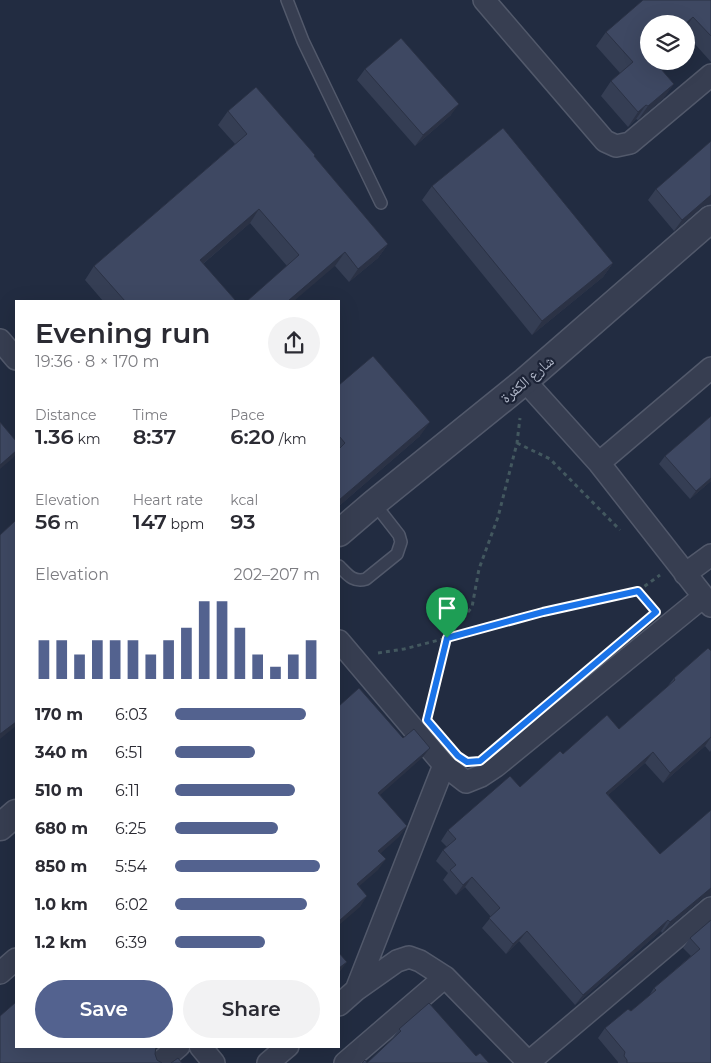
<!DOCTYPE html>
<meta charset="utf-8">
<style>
:root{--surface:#fff;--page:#f2f2f3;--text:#2b2b33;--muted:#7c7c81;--accent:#53628f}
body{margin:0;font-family:Montserrat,"Noto Naskh Arabic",sans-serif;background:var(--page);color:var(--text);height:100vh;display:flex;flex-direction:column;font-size:19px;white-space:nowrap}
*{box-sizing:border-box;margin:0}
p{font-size:16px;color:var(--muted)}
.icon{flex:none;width:28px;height:28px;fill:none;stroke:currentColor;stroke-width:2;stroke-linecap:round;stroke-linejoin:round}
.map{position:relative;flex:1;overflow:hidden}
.panel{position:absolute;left:15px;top:300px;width:325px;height:748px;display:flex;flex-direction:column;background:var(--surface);border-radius:0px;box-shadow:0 5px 20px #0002}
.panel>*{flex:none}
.fabs{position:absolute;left:640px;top:15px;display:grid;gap:10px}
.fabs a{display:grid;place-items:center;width:55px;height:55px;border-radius:50%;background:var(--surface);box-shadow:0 5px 20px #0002;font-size:25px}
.pin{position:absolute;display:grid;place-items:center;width:42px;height:42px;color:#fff;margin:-51px -21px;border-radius:50% 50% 50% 0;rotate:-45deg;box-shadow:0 0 5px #0007}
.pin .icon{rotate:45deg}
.round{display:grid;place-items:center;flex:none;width:52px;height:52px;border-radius:26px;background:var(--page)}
.headline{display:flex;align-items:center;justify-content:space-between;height:85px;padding:0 20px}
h1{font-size:28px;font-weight:600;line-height:38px}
.metrics{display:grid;grid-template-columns:repeat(3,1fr);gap:8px;height:85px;padding:5px 20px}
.metrics div{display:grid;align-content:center}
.metrics b{font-size:21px;font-weight:600}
.metrics small{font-size:14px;font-weight:400}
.metrics p{font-size:14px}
.chart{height:140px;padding:10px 20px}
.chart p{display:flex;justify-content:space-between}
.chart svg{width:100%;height:90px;margin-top:5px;stroke:var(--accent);stroke-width:6}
.primary-button{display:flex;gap:10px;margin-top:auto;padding:10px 20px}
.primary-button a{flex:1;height:58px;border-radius:30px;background:var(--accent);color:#fff;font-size:20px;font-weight:600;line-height:58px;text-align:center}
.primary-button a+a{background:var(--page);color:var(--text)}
ul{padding:0 20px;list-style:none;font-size:16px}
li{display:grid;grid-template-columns:80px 60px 1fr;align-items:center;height:38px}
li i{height:12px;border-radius:6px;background:var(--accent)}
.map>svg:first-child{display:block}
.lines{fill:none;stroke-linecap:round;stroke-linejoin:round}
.service-casing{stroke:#52596b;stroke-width:14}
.minor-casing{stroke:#52596b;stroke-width:24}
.tertiary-casing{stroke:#52596b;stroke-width:29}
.path{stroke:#43585f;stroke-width:3;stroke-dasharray:4 4;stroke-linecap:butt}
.service{stroke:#373e51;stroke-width:11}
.minor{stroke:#373e51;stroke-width:21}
.tertiary{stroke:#373e51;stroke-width:26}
.wall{fill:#353e54}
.shaded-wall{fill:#2b3245}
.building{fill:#3e4862;stroke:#2b3245}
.route-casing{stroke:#fff;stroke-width:10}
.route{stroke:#1a73e8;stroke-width:6}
.labels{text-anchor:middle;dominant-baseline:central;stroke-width:4.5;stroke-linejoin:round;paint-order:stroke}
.street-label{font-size:15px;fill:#b3bacb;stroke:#1c2336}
</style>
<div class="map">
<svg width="711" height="1063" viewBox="0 0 711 1063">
<rect width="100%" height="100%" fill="#222c41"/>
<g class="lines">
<defs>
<path id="service" d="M287 0 303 41 381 203
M339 566C347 574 353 583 366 579L397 554 401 542 399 535 374 503"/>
<path id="minor" d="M484 0 605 141 616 146 630 143 711 75
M0 340 16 359
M525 381 599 463 711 606
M599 463 711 368
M685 574 711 555
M339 641 444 765 466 782 481 776 496 766 703 597
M0 973 16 959
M356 990 444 765
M339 1005 356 990 397 961 409 957 420 961 445 977 529 1063
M200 1046 214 1063
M529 1062 711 908
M159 1063 179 1046
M268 1063 288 1046
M345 1063 445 977"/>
<path id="tertiary" d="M339 533 374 503 525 381 711 219
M0 827 16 813"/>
</defs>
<!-- service casing -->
<use href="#service" class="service-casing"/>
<!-- minor casing -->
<use href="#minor" class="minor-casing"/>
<!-- tertiary casing -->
<use href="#tertiary" class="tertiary-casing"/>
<!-- path -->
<path class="path" d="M517 443 550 459 620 530
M638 591 660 575
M378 653 404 649 447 638 472 607 479 569 498 517 517 443 520 418
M429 712 447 638 543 612 638 591 653 609"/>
<!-- service -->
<use href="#service" class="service"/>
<!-- minor -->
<use href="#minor" class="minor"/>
<!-- tertiary -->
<use href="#tertiary" class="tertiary"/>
</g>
<!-- wall -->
<path class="wall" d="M711 0V62L686 34V24L649 61 664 98 638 120 636 119 628 127 601 96 611 81 620 73 596 46 606 32Z
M365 69 451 115 415 146 357 80Z
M228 111 314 157 388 244 378 258 349 282 335 266H287L250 223 203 264 236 301H103L85 280 94 266 235 144 218 125Z
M432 186 613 263 603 277 532 335 422 200Z
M656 189 709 204 702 207 674 231 648 200Z
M339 385 420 436 339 506Z
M711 416V481L690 499 659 464 665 456Z
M711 651V750L710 752 705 746 663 783 645 763 608 795 660 854 708 896 703 898 662 933 661 931 575 1005 519 941 506 954 482 928 491 917 465 887 456 895 443 880 448 873 436 861 443 850 447 847 441 841 448 830 520 787 563 754 619 729 667 687 674 678Z
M711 920V1063H618V1062L598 1038 605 1028 631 1011 649 996 654 988 691 956 683 948 690 938Z
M399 1029 476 1056 367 1063 391 1040Z"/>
<!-- shaded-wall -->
<path class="shaded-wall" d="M693 17 686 27V24H685Z
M674 84 664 98 638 120 648 106Z
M459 104 451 115 415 146 423 135Z
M646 105 636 119 628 127 638 112Z
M711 195V204H709L702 207 674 231 682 220Z
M259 209 250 223 191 274 200 260Z
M388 244 378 258 349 282 358 269Z
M345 252 335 266 294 301H288Z
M613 263 603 277 532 335 542 321Z
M430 422 420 436 339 506V500Z
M16 451V454L13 458 0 469V465Z
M711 478V481L690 499 696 491Z
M16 722V726L0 739V734Z
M711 737 705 746 663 783 670 773Z
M430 748 422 758 370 804 378 793Z
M653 752 645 763 599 803 606 793Z
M407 826 399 837 371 862 378 851Z
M386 859 378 870 349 895 357 884Z
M472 877 465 887 456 895 463 885Z
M711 888V896H708L703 898 662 933 670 922Z
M367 896 360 907 339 925V921Z
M668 920 661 931 575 1005 583 995Z
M527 931 519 941 506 954 513 944Z
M347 962 339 973V968Z"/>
<!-- building -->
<path class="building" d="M643 0H711V36L693 17 685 24H649V61H654L674 84 648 106 646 105 638 112 611 81 633 62 606 32Z
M401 38 459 104 423 135 365 69Z
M256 87 315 155 314 156 388 244 358 269 345 252 288 301H247L299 255 259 209 200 260 236 301H125L94 266 247 134 228 111Z
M503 128 613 263 542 321 432 186Z
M711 141V195L682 220 656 189Z
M373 356 430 422 339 500V449L345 443 339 436V385Z
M711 416V478L696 491 665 456Z
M0 422 16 441V451L0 465Z
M16 520V722L0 734V535Z
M708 648 711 651V737L670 773 653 752 606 793 660 854 711 810V888L670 922 668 920 583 995 527 931 513 944 489 918 500 908 472 877 463 885 450 870 456 865 443 850 456 839 448 830 510 776 520 787 560 751 563 754 607 715 619 729 675 680 674 678Z
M359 688 403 738 414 729 430 748 378 793 407 826 378 851 386 859 357 884 367 896 339 921V706Z
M711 920V1063H627V1060L624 1056 625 1052 605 1028 628 1009 631 1011 656 990 654 988 700 949 690 938Z
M339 953 347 962 339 968Z
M16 1002V1046H156L155 1054 157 1060 162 1063H0V1016Z
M429 1003 476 1056 480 1053 489 1063H362L365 1060 367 1063 401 1031 399 1029Z
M178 1058 182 1063H171Z"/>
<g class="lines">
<defs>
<path id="route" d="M638 591 656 612 480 761 467 762 458 756 427 720 447 638 543 612Z"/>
</defs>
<!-- route casing -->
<use href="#route" class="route-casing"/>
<!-- route -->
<use href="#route" class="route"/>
</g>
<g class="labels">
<!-- street labels -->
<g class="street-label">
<text transform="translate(527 379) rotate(-40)">شارع الكفرة</text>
</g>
</g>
</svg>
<div class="fabs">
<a><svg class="icon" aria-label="layers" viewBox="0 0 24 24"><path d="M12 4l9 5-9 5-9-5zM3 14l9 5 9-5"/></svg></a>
</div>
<div class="pin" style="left:447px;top:638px;background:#1e9e55"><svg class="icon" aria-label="arrive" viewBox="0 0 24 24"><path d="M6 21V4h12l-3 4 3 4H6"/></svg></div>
<section class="panel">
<div class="headline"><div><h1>Evening run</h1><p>19:36 · 8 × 170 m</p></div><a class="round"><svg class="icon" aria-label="share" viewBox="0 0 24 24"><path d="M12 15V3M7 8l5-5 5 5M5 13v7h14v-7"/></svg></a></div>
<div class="metrics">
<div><p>Distance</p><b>1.36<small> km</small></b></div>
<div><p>Time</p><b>8:37</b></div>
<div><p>Pace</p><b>6:20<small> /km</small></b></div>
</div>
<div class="metrics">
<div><p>Elevation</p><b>56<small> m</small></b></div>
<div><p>Heart rate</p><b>147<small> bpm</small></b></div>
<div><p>kcal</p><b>93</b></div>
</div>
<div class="chart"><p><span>Elevation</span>202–207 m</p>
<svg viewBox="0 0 160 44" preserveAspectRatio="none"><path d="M5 44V25M15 44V25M25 44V32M35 44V25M45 44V25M55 44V25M65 44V32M75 44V25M85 44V19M95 44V6M105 44V6M115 44V19M125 44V32M135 44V38M145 44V32M155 44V25"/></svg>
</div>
<ul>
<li><b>170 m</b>6:03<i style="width:90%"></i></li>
<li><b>340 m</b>6:51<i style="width:55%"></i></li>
<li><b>510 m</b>6:11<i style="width:83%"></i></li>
<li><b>680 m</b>6:25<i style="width:71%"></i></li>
<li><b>850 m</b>5:54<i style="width:100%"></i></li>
<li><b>1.0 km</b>6:02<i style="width:91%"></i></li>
<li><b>1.2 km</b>6:39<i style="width:62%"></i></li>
</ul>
<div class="primary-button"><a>Save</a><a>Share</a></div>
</section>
</div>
